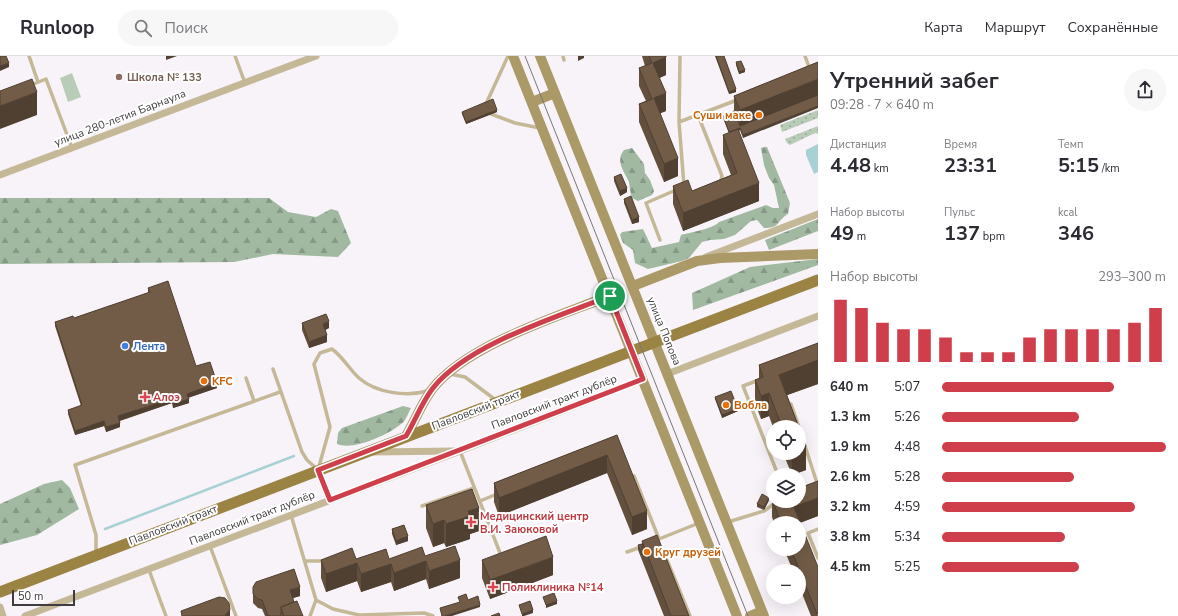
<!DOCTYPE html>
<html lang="ru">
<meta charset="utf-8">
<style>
:root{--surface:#fff;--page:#f7f7f7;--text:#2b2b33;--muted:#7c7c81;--line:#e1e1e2;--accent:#cf3f4b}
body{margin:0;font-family:"Nunito Sans",sans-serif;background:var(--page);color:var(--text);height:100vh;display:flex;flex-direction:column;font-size:15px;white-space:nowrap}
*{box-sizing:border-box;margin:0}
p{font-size:13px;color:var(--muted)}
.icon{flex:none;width:22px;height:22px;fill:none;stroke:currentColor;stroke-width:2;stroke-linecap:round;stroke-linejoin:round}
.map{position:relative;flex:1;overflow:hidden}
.details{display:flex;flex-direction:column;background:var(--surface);width:360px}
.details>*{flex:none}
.tools{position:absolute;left:766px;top:364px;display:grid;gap:8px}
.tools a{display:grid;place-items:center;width:40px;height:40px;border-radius:50%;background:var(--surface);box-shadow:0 4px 16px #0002;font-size:20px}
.scale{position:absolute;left:12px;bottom:10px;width:63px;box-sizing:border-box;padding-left:4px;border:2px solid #3e3c3e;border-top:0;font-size:11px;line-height:14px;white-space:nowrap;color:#3e3c3e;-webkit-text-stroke:3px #fff;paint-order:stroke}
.pin{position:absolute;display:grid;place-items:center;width:34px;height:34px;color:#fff;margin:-17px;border:2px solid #fff;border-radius:50%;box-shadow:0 1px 4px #0007}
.round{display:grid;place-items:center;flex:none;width:42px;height:42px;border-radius:21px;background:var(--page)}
.summary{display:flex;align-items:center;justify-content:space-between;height:68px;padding:0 12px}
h1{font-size:22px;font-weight:700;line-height:30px}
.figures{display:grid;grid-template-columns:repeat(3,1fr);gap:6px;height:68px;padding:4px 12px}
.figures div{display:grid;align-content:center}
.figures b{font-size:20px;font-weight:700}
.figures small{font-size:11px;font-weight:400}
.figures p{font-size:11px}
.chart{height:112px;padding:8px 12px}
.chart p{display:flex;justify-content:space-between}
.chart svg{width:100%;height:72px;margin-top:4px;stroke:var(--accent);stroke-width:6}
ul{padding:0 12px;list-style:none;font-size:13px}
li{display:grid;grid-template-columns:64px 48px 1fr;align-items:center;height:30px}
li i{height:10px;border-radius:5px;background:var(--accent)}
header{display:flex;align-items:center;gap:24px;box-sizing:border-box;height:56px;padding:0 20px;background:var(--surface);border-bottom:1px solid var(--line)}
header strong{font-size:19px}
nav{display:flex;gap:22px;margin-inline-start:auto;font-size:14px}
.search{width:280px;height:36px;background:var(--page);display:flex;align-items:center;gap:10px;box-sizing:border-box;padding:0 14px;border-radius:22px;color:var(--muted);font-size:15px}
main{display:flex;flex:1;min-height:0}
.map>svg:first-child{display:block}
.grass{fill:url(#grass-dots)}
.forest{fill:url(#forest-firs)}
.park{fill:#b9ccb8}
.water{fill:#a8d1d5}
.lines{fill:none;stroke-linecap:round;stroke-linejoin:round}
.stream{stroke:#a8d1d5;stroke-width:2.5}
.service{stroke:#c4b897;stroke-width:3.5}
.minor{stroke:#c4b897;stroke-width:7}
.secondary{stroke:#ac9968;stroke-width:10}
.primary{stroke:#9a8343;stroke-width:11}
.tram{stroke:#797679;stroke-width:1}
.wall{fill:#624f3d}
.shaded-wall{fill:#504032}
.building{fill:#725c47;stroke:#504032}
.route-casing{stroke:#fff;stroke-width:8}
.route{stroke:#cf3f4b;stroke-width:5}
.education-dot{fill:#8d6e63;stroke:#fff;stroke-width:1.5}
.food-dot{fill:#e8710a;stroke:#fff;stroke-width:1.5}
.shop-dot{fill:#3f7fe0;stroke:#fff;stroke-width:1.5}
.health-dot{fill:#e0444e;stroke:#fff;stroke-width:1.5}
.labels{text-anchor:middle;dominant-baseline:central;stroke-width:4;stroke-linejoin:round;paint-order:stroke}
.education-label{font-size:11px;font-weight:bold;fill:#785e54;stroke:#fff;text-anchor:start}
.food-label{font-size:11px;font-weight:bold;fill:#c56008;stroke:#fff;text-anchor:start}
.street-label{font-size:11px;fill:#3e3c3e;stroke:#fff}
.shop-label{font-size:11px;font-weight:bold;fill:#366cbe;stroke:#fff;text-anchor:start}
.health-label{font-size:11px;font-weight:bold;fill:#be3a42;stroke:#fff;text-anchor:start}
</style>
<header>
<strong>Runloop</strong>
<div class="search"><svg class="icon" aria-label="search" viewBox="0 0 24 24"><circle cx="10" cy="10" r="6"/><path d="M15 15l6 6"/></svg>Поиск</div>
<nav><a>Карта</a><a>Маршрут</a><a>Сохранённые</a></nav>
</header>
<main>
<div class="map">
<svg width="818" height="560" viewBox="0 0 818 560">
<defs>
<pattern id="grass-dots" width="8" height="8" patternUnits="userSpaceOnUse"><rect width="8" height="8" fill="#b9ccb8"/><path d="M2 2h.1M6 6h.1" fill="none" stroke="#98a797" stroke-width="1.8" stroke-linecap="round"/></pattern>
<pattern id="forest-firs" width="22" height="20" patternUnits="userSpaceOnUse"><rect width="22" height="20" fill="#a1b9a1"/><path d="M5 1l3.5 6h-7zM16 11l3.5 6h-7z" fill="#859885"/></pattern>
</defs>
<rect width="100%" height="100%" fill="#f8f3f8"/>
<!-- grass -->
<path class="grass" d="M818 54V62L782 76 780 69Z
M818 70V78L815 77 790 89 787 87 785 83Z"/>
<!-- forest -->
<path class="forest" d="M764 91H767L790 147 788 158C776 165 781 172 764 172L757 164 751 165 735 179 724 183 710 184 702 186 689 202 682 205 648 213 635 207 633 194 623 187 620 179 622 176 643 173 652 192 679 186 681 179C689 177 715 172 719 166L766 149 773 152H779L774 129 769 122 764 109 761 92Z
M632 92 644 108 645 117 650 124 654 135 652 139 638 145 632 142C630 137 630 131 629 126 624 115 615 105 624 94Z
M0 142H269L288 156 316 161 331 153 338 155 351 187 338 201 273 198 234 206 0 208Z
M818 163V175L769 194 765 184Z
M818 203V209L693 254 692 237 750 211Z
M403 350 411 352C408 357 406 365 401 368 388 379 353 395 337 388L338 377 342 372Z
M62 424 70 432 79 453 37 479 0 489V448L44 428Z"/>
<!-- park -->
<path class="park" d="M72 17 81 41 68 46 60 22Z"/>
<!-- water -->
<path class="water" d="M818 88V116L814 118 806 99V94Z"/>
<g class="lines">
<!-- stream -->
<path class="stream" d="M105 473 294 400"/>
<!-- service -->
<path class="service" d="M29 0 38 26
M235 0 245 27
M563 0 564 4
M805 0 810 14
M31 29 46 23 72 92
M486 48 508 0
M491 58 515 67 540 72
M698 59 722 120 720 127
M679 66 680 0
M684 130 679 66 737 44
M660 184 646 147 676 134
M273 313 302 396 307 404 318 414 330 371 314 308 320 297 332 293C343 301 349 313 359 322 376 337 407 341 427 335
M450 318 465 321 497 345
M246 322 254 345
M759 324 743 330 778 419
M791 348 799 371
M805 390 817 427
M460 395 502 502
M634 420 659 483
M480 445 497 438
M422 450 474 432
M291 459 316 544 333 553 359 559 424 557 433 560
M728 466 764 455 778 445
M818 473 808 477 818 502
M654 485 699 467
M210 490 236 560
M627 496 641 491
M96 498V479L75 409 280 336
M667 504 690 560
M305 505H326
M149 514 166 560
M310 560 316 544"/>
<!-- minor -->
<path class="minor" d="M0 119 316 0
M706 201 818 158
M667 318 818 260
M374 396 454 395
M318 414 330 444
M0 551 3 560
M25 560 460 395 643 323"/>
<!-- secondary -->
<path class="secondary" d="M513 0 737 560
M540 0 764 560
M532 46 555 37
M633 230 697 205 720 202 818 198
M406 380C415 365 422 346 433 332 469 288 557 261 609 240
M750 560 762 555"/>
<!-- primary -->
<path class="primary" d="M0 536 818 224"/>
<!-- tram -->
<path class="tram" d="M525 0 748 560"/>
</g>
<!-- wall -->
<path class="wall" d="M642 0H666V19L659 22 666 55 660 57 678 120 664 126 639 66V48L646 45 639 30V12L645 10Z
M715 0H724L736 36 729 38Z
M736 6 745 16 739 18 736 9Z
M818 6 743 82 740 74 739 75 759 145 683 175 673 148V130L692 135 731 119 723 98V79L729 77 723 62V60L734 55V40Z
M462 56H497L466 68 462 58Z
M614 121 627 136 620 140 614 125Z
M624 143 639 166 632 168 624 147Z
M148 232 196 310 217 332 188 342 189 347 173 352 172 347 120 365V371L106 376 104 370 75 379 68 358V354L81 350 55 270V266L74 262 148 237Z
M302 267 329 272 325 274 327 286 309 292 302 274Z
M818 287V328L787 339 806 390V414L792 419 783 397H799V371H773L769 360 761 363 755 347V324L759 323V309Z
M715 341 738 355 722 362 715 343Z
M617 379 647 473 632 479 607 417 499 460 494 446V427Z
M818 425V460L800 467 818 560H811L799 530V515H793L784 493H799V467H774L772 461V443Z
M769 444 764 454 757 451V448Z
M426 449 479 475 470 478V483L446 491 444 487 433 491 426 472Z
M392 473 408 485 396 489 392 478Z
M642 485 689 560H664L638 494V489L642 488Z
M425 500 460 522 429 533 426 523 394 535 391 526 361 536 357 525 326 536 321 522V504L389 503Z
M482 504 553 519 490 543 482 522Z
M253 531 300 540 293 542 294 546 303 560H265L262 553 258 552 253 547Z"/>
<!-- shaded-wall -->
<path class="shaded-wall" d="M166 0H177L166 4Z
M578 0H584V2L578 5Z
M666 1V19L653 25V7Z
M9 7V11L0 15V10Z
M745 14V16L739 18V16Z
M818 23V41L740 72V74L729 79 740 72V54Z
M736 33V36L729 38V36Z
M37 36V59L0 73V50Z
M666 37V55L654 60V42Z
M818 50V52L743 82V79Z
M497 54V56L466 68V66Z
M678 102V120L664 126V108Z
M759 127V145L683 175V157Z
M627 132V136L620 140V135Z
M639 161V166L632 168V164Z
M329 265V272L323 275V268Z
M327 279V286L309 292V286Z
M818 304V328L779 342V319Z
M217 327V332L187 342V338Z
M769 337V360L761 363V340Z
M172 343V347L118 365V360Z
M189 343V347L173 352V348Z
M738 353V355L722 362V359Z
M104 365V370L75 379V375Z
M120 367V371L106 376V371Z
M806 390V414L792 419V397H799V393Z
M607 399V417L499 460V442Z
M769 442V444L764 454V451Z
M818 442V460L799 467 794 451Z
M479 452V475L470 478V483L446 491V468L468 455Z
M647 455V473L632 479V461Z
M444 464V487L433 491V468Z
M408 480V485L396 489V485Z
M553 501V519L490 543V524Z
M460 504V522L429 533V515Z
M426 505V523L394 535V517Z
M357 507V525L326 536V518Z
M391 508V526L361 536V518Z
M300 531V540L290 543V534Z
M557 545V548L546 552V549Z
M480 549V551L452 560H444Z
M230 554V560H225V559Z
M533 554V557L524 560H522V558Z"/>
<!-- building -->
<path class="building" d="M0 0H6L9 7 0 10Z
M649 0H666V1L653 7 666 37 654 42 678 102 664 108 639 48 652 43 639 12 652 7Z
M716 0H724L736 33 729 36Z
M741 5 745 14 739 16 736 6Z
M818 6V23L740 54 734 40Z
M32 23 37 36 0 50V35Z
M818 39V50L743 79 740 72 729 76 723 60 734 55 740 70Z
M493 43 497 54 466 66 462 56Z
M738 73 759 127 683 157 673 130 688 124 692 135 737 117 723 79Z
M621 118 627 132 620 135 614 121Z
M631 140 639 161 632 164 624 143Z
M168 225 196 310 210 306 217 327 187 338 189 343 173 348 172 343 118 360 120 367 106 371 104 365 75 375 68 354 82 349 55 266 73 260 74 262 150 236 148 232Z
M326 258 329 265 323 268 327 279 309 286 302 267Z
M818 287V304L779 319 806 390 799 393V371H782L769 337 761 340 755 324 763 321 759 309Z
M731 335 738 353 722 359 715 341Z
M617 379 647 455 632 461 607 399 499 442 494 427Z
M818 425V442L794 451 818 511V557L817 558 791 493H799V467H781L772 443H773V445H799V432Z
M472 433 479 452 468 455 470 460 446 468 444 464 433 468 426 449Z
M762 438 769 442 764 451 757 448Z
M404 469 408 480 396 485 392 473Z
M657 479 689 560H671L642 485Z
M546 480 553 501 490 524 482 504Z
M642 488V499L638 489Z
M455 490 460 504 429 515 426 505 394 517 391 508 361 518 357 507 326 518 321 504 352 492 356 503 386 493 389 503 422 491 425 500Z
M294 513 300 531 290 534 294 546 281 551V560H268L262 544 258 543 253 538V531L256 526Z
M554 537 557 545 546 549 543 541Z
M466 538 468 544 478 540 480 549 444 560H442L440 552 460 546 458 541Z
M219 541 225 542 229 547 230 554 225 559 226 560H182L181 555Z
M297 545 303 560H284L281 551Z
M530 545 533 554 522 558 519 549Z
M499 557 500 560H491Z"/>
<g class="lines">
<defs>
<path id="route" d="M610 240 643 323 330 444 318 414 406 380C415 365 422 346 433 332 468 288 557 261 610 240Z"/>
</defs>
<!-- route casing -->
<use href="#route" class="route-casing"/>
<!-- route -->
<use href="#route" class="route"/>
</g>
<!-- markers -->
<circle class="education-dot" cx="119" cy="21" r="4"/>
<g class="food-dot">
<circle cx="759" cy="59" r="4"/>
<circle cx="204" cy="325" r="4"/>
<circle cx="726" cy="349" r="4"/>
<circle cx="647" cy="496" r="4"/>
</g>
<circle class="shop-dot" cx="125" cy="290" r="4"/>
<g class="health-dot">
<path d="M143 335h4v4h4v4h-4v4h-4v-4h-4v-4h4z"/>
<path d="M469 460h4v4h4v4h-4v4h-4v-4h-4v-4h4z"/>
<path d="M491 525h4v4h4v4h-4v4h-4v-4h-4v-4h4z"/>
</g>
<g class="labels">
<!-- education labels -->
<g class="education-label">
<text x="127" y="21">Школа № 133</text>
</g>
<!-- food labels -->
<g class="food-label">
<text x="751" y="59" text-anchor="end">Суши маке</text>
<text x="212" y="325">KFC</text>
<text x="734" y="349">Вобла</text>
<text x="655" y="496">Круг друзей</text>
</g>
<!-- street labels -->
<g class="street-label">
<text transform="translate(120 62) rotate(-21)">улица 280-летия Барнаула</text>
<text transform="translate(664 275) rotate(68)">улица Попова</text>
<text transform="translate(554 346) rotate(-21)">Павловский тракт дублёр</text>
<text transform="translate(476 354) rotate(-21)">Павловский тракт</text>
<text transform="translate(252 462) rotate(-21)">Павловский тракт дублёр</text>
<text transform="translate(173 469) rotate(-21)">Павловский тракт</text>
</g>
<!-- shop labels -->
<g class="shop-label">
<text x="133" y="290">Лента</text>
</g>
<!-- health labels -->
<g class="health-label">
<text x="153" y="341">Алоэ</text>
<text x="480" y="460">Медицинский центр<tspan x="480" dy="13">В.И. Заюковой</tspan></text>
<text x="502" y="531">Поликлиника №14</text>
</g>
</g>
</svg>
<div class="tools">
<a><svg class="icon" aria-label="locate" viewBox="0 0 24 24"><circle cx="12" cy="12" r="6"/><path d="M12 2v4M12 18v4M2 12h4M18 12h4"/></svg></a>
<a><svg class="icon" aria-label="layers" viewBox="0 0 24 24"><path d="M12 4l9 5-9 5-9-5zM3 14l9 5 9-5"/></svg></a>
<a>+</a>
<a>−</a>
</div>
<div class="scale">50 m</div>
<div class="pin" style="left:610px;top:240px;background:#1e9e55"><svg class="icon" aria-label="arrive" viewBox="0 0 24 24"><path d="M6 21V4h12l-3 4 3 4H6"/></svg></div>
</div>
<section class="details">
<div class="summary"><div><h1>Утренний забег</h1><p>09:28 · 7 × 640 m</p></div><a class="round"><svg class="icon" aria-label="share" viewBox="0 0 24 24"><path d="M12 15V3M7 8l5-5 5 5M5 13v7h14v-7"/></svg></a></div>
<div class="figures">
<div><p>Дистанция</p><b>4.48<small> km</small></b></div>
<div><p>Время</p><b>23:31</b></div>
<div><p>Темп</p><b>5:15<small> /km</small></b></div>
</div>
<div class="figures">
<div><p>Набор высоты</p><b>49<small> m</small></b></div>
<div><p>Пульс</p><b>137<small> bpm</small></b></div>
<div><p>kcal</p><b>346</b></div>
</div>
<div class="chart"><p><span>Набор высоты</span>293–300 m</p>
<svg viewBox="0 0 160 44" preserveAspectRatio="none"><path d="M5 44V6M15 44V11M25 44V20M35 44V24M45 44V24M55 44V29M65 44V38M75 44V38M85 44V38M95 44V29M105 44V24M115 44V24M125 44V24M135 44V24M145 44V20M155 44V11"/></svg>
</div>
<ul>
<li><b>640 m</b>5:07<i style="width:77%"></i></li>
<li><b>1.3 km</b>5:26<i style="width:61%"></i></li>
<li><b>1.9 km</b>4:48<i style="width:100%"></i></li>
<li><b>2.6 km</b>5:28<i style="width:59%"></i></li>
<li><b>3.2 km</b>4:59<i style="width:86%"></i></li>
<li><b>3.8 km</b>5:34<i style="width:55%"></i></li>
<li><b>4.5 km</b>5:25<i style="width:61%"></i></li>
</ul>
</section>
</main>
